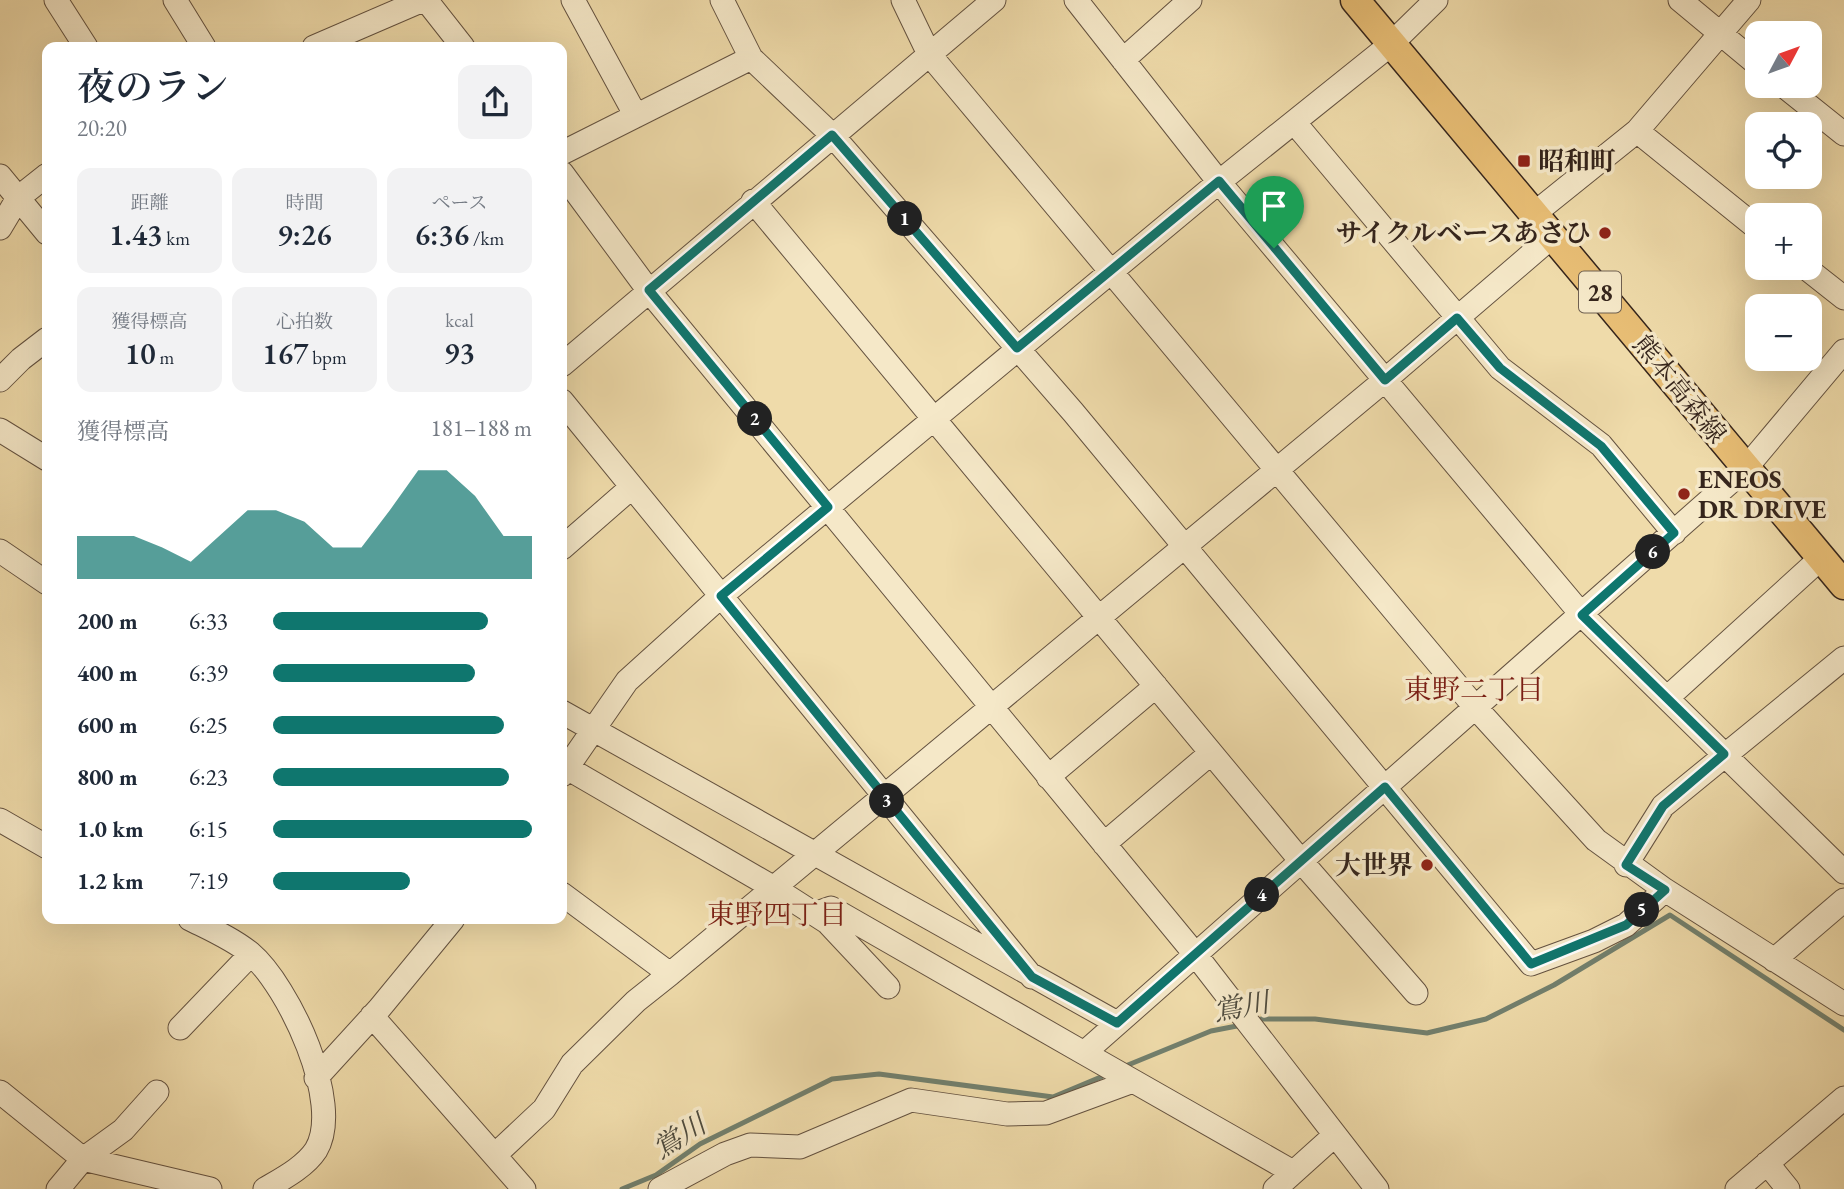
<!DOCTYPE html>
<html lang="ja">
<meta charset="utf-8">
<style>
:root{--surface:#fff;--page:#f2f2f3;--text:#1f2937;--muted:#747a83;--accent:#0f766e}
body{margin:0;font-family:"EB Garamond","Noto Serif JP",serif;background:var(--page);color:var(--text);height:100vh;display:flex;flex-direction:column;font-size:26px;white-space:nowrap}
*{box-sizing:border-box;margin:0}
p{font-size:23px;color:var(--muted)}
.icon{flex:none;width:38px;height:38px;fill:none;stroke:currentColor;stroke-width:2;stroke-linecap:round;stroke-linejoin:round}
.map{position:relative;flex:1;overflow:hidden}
.side{position:absolute;left:42px;top:42px;width:525px;height:882px;display:flex;flex-direction:column;background:var(--surface);border-radius:14px;box-shadow:0 7px 28px #0002}
.side>*{flex:none}
.needle{width:46px;rotate:49deg}
.buttons{position:absolute;left:1745px;top:21px;display:grid;gap:14px}
.buttons a{display:grid;place-items:center;width:77px;height:77px;border-radius:14px;background:var(--surface);box-shadow:0 7px 28px #0002;font-size:35px}
.pin{position:absolute;display:grid;place-items:center;width:60px;height:60px;color:#fff;margin:-72px -30px;border-radius:50% 50% 50% 0;rotate:-45deg;box-shadow:0 0 7px #0007}
.pin .icon{rotate:45deg}
.km{position:absolute;width:35px;height:35px;margin:-18px;border-radius:50%;background:#222;color:#fff;font-size:19px;line-height:35px;text-align:center}
.round{display:grid;place-items:center;flex:none;width:74px;height:74px;border-radius:14px;background:var(--page)}
.headline{display:flex;align-items:center;justify-content:space-between;height:119px;padding:0 35px}
h1{font-size:38px;font-weight:600;line-height:52px}
.stats{display:grid;grid-template-columns:repeat(3,1fr);gap:10px;height:119px;padding:7px 35px}
.stats div{display:grid;align-content:center;border-radius:14px;background:var(--page);text-align:center}
.stats b{font-size:30px;font-weight:600}
.stats small{font-size:19px;font-weight:400}
.stats p{font-size:19px}
.chart{height:196px;padding:14px 35px}
.chart p{display:flex;justify-content:space-between}
.chart svg{width:100%;height:126px;margin-top:7px;fill:var(--accent);opacity:.7}
ul{padding:0 35px;list-style:none;font-size:23px}
li{display:grid;grid-template-columns:112px 84px 1fr;align-items:center;height:52px}
li i{height:18px;border-radius:9px;background:var(--accent)}
.map>svg:first-child{display:block}
.lines{fill:none;stroke-linecap:round;stroke-linejoin:round}
.stream{stroke:#72806e;stroke-width:5}
.minor-casing{stroke:#645240;stroke-width:25}
.major-casing{stroke:#35251c;stroke-width:31}
.minor{stroke:#f5e8c8;stroke-width:23}
.major{stroke:#e8be75;stroke-width:28}
.route-casing{stroke:#fff;stroke-width:14}
.route{stroke:#0f766e;stroke-width:9}
.poi-dot{fill:#8f2418;stroke:#f5e8c8;stroke-width:2.5}
.labels{text-anchor:middle;dominant-baseline:central;stroke-width:7;stroke-linejoin:round;paint-order:stroke}
.shield{fill:#f5e8c8;stroke:#6f6050;stroke-width:2}
.shield-label{font-size:24px;font-weight:bold;fill:#35251c}
.poi-label{font-size:26px;font-weight:bold;fill:#35251c;stroke:#f5e8c8;text-anchor:start}
.street-label{font-size:26px;fill:#35251c;stroke:#f5e8c8}
.neighbourhood-label{font-size:28px;fill:#7a1f14;stroke:#f5e8c8}
.water-label{font-size:28px;font-style:italic;fill:#4e4b3e;stroke:#f5e8c8}
</style>
<div class="map">
<svg width="1844" height="1189" viewBox="0 0 1844 1189">
<rect width="100%" height="100%" fill="#efdbaa"/>
<filter id="stains"><feTurbulence type="fractalNoise" baseFrequency=".00286" numOctaves="4"/><feColorMatrix values="0 0 0 0 .2 0 0 0 0 .09 0 0 0 0 .02 0 0 0 .5 -.17"/></filter>
<radialGradient id="worn" r=".72"><stop offset=".6" stop-color="#630" stop-opacity="0"/><stop offset="1" stop-color="#630" stop-opacity=".3"/></radialGradient>
<g class="lines">
<!-- stream -->
<path class="stream" d="M1255 1022 1261 1019H1315L1427 1033 1486 1019 1554 985 1670 915 1844 1030
M1123 1067 1211 1031 1242 1025
M622 1189 656 1175 700 1144 832 1079 879 1074 1053 1097 1108 1074"/>
<defs>
<path id="minor" d="M56 0 86 47
M175 0 204 47
M426 0 463 47
M573 0 636 116
M722 0 751 58 832 135 1073 412 1531 964 1594 941 1626 925 1665 890
M903 0 929 54 1475 707 1596 840 1665 890 1844 1004
M1076 0 1219 182 1582 615 1844 872
M1680 0 1757 64
M314 47 423 0
M1123 60 1190 0
M1784 86 1844 134
M1294 122 1500 368 1601 445 1674 533
M1637 131 1757 228
M562 153 751 58
M562 173 649 291 1195 954 1377 1189
M0 176 47 233
M753 201 1301 861 1416 993
M1535 213 1637 131 1749 0
M0 228 18 198 47 175
M1806 268 1844 298
M562 365 994 0
M0 380 21 359 47 339
M562 401 1032 977
M0 430 47 459
M562 548 632 487
M0 551 47 583
M1667 698 1821 558
M562 712 1117 1023
M562 765 774 888 827 922 888 987
M562 775 627 681 721 596 1219 182 1390 45 1436 0
M1048 777 1156 686
M0 820 47 847
M1104 844 1211 753
M1626 865 1663 806 1844 658
M562 894 670 974 1385 380 1554 235
M814 914 831 908 1084 1053 1745 469 1844 351
M190 919C210 929 233 939 250 953 289 986 344 1104 316 1150 305 1167 282 1179 265 1189
M1774 960 1844 900
M372 1016 524 1189
M180 1028 251 954
M1084 1053 1293 1172
M316 1078 379 1009 453 919
M0 1092 83 1159 210 1189
M495 1155 544 1109 572 1064 636 1001 670 974
M1767 1163 1788 1189
M58 1189 83 1159 123 1130 157 1092
M660 1189 725 1154 750 1145 800 1147 911 1100 1007 1114 1046 1113 1133 1081
M1275 1189 1335 1135
M1737 1189 1844 1098"/>
<path id="major" d="M1355 0 1844 585"/>
</defs>
<!-- minor casing -->
<use href="#minor" class="minor-casing"/>
<!-- major casing -->
<use href="#major" class="major-casing"/>
<!-- minor -->
<use href="#minor" class="minor"/>
<!-- major -->
<use href="#major" class="major"/>
</g>
<g class="lines">
<defs>
<path id="route" d="M832 135 1017 348 1219 181 1385 380 1457 318 1500 368 1601 446 1674 533 1582 615 1724 754 1663 806 1626 865 1665 890 1626 925 1531 964 1385 787 1117 1023 1032 977 721 596 828 507 649 290Z"/>
</defs>
<!-- route casing -->
<use href="#route" class="route-casing"/>
<!-- route -->
<use href="#route" class="route"/>
</g>
<!-- markers -->
<g class="poi-dot">
<rect x="1517" y="154" width="14" height="14" rx="3.5"/>
<circle cx="1605" cy="233" r="7"/>
<circle cx="1684" cy="494" r="7"/>
<circle cx="1427" cy="865" r="7"/>
</g>
<g class="labels">
<!-- shield labels -->
<rect class="shield" x="1579" y="271.5" width="42" height="41" rx="5"/>
<g class="shield-label">
<text x="1600" y="292">28</text>
</g>
<!-- poi labels -->
<g class="poi-label">
<text x="1538" y="161">昭和町</text>
<text x="1591" y="233" text-anchor="end">サイクルベースあさひ</text>
<text x="1698" y="479">ENEOS<tspan x="1698" dy="30">DR DRIVE</tspan></text>
<text x="1413" y="865" text-anchor="end">大世界</text>
</g>
<!-- street labels -->
<g class="street-label">
<text transform="translate(1680 389) rotate(51)">熊本高森線</text>
</g>
<!-- neighbourhood labels -->
<g class="neighbourhood-label">
<text x="1474" y="689">東野二丁目</text>
<text x="777" y="914">東野四丁目</text>
</g>
<!-- water labels -->
<g class="water-label">
<text transform="translate(1241 1006) rotate(-10)">鴬川</text>
<text transform="translate(679 1136) rotate(-32)">鴬川</text>
</g>
</g>
<rect width="100%" height="100%" filter="url(#stains)"/>
<rect width="100%" height="100%" fill="url(#worn)"/>
</svg>
<div class="buttons">
<a><svg class="needle" viewBox="-14 -14 28 28"><path d="M0-13l5 13h-10z" fill="#e53935"/><path d="M0 13l5-13h-10z" fill="#747a83"/></svg></a>
<a><svg class="icon" aria-label="locate" viewBox="0 0 24 24"><circle cx="12" cy="12" r="6"/><path d="M12 2v4M12 18v4M2 12h4M18 12h4"/></svg></a>
<a>+</a>
<a>−</a>
</div>
<div class="pin" style="left:1274px;top:248px;background:#1e9e55"><svg class="icon" aria-label="arrive" viewBox="0 0 24 24"><path d="M6 21V4h12l-3 4 3 4H6"/></svg></div>
<b class="km" style="left:905px;top:219px">1</b>
<b class="km" style="left:755px;top:419px">2</b>
<b class="km" style="left:887px;top:801px">3</b>
<b class="km" style="left:1262px;top:895px">4</b>
<b class="km" style="left:1642px;top:910px">5</b>
<b class="km" style="left:1653px;top:552px">6</b>
<section class="side">
<div class="headline"><div><h1>夜のラン</h1><p>20:20</p></div><a class="round"><svg class="icon" aria-label="share" viewBox="0 0 24 24"><path d="M12 15V3M7 8l5-5 5 5M5 13v7h14v-7"/></svg></a></div>
<div class="stats">
<div><p>距離</p><b>1.43<small> km</small></b></div>
<div><p>時間</p><b>9:26</b></div>
<div><p>ペース</p><b>6:36<small> /km</small></b></div>
</div>
<div class="stats">
<div><p>獲得標高</p><b>10<small> m</small></b></div>
<div><p>心拍数</p><b>167<small> bpm</small></b></div>
<div><p>kcal</p><b>93</b></div>
</div>
<div class="chart"><p><span>獲得標高</span>181–188 m</p>
<svg viewBox="0 0 160 44" preserveAspectRatio="none"><path d="M0 44V29L10 29L20 29L30 33L40 38L50 29L60 20L70 20L80 24L90 33L100 33L110 20L120 6L130 6L140 15L150 29L160 29V44z"/></svg>
</div>
<ul>
<li><b>200 m</b>6:33<i style="width:83%"></i></li>
<li><b>400 m</b>6:39<i style="width:78%"></i></li>
<li><b>600 m</b>6:25<i style="width:89%"></i></li>
<li><b>800 m</b>6:23<i style="width:91%"></i></li>
<li><b>1.0 km</b>6:15<i style="width:100%"></i></li>
<li><b>1.2 km</b>7:19<i style="width:53%"></i></li>
</ul>
</section>
</div>
